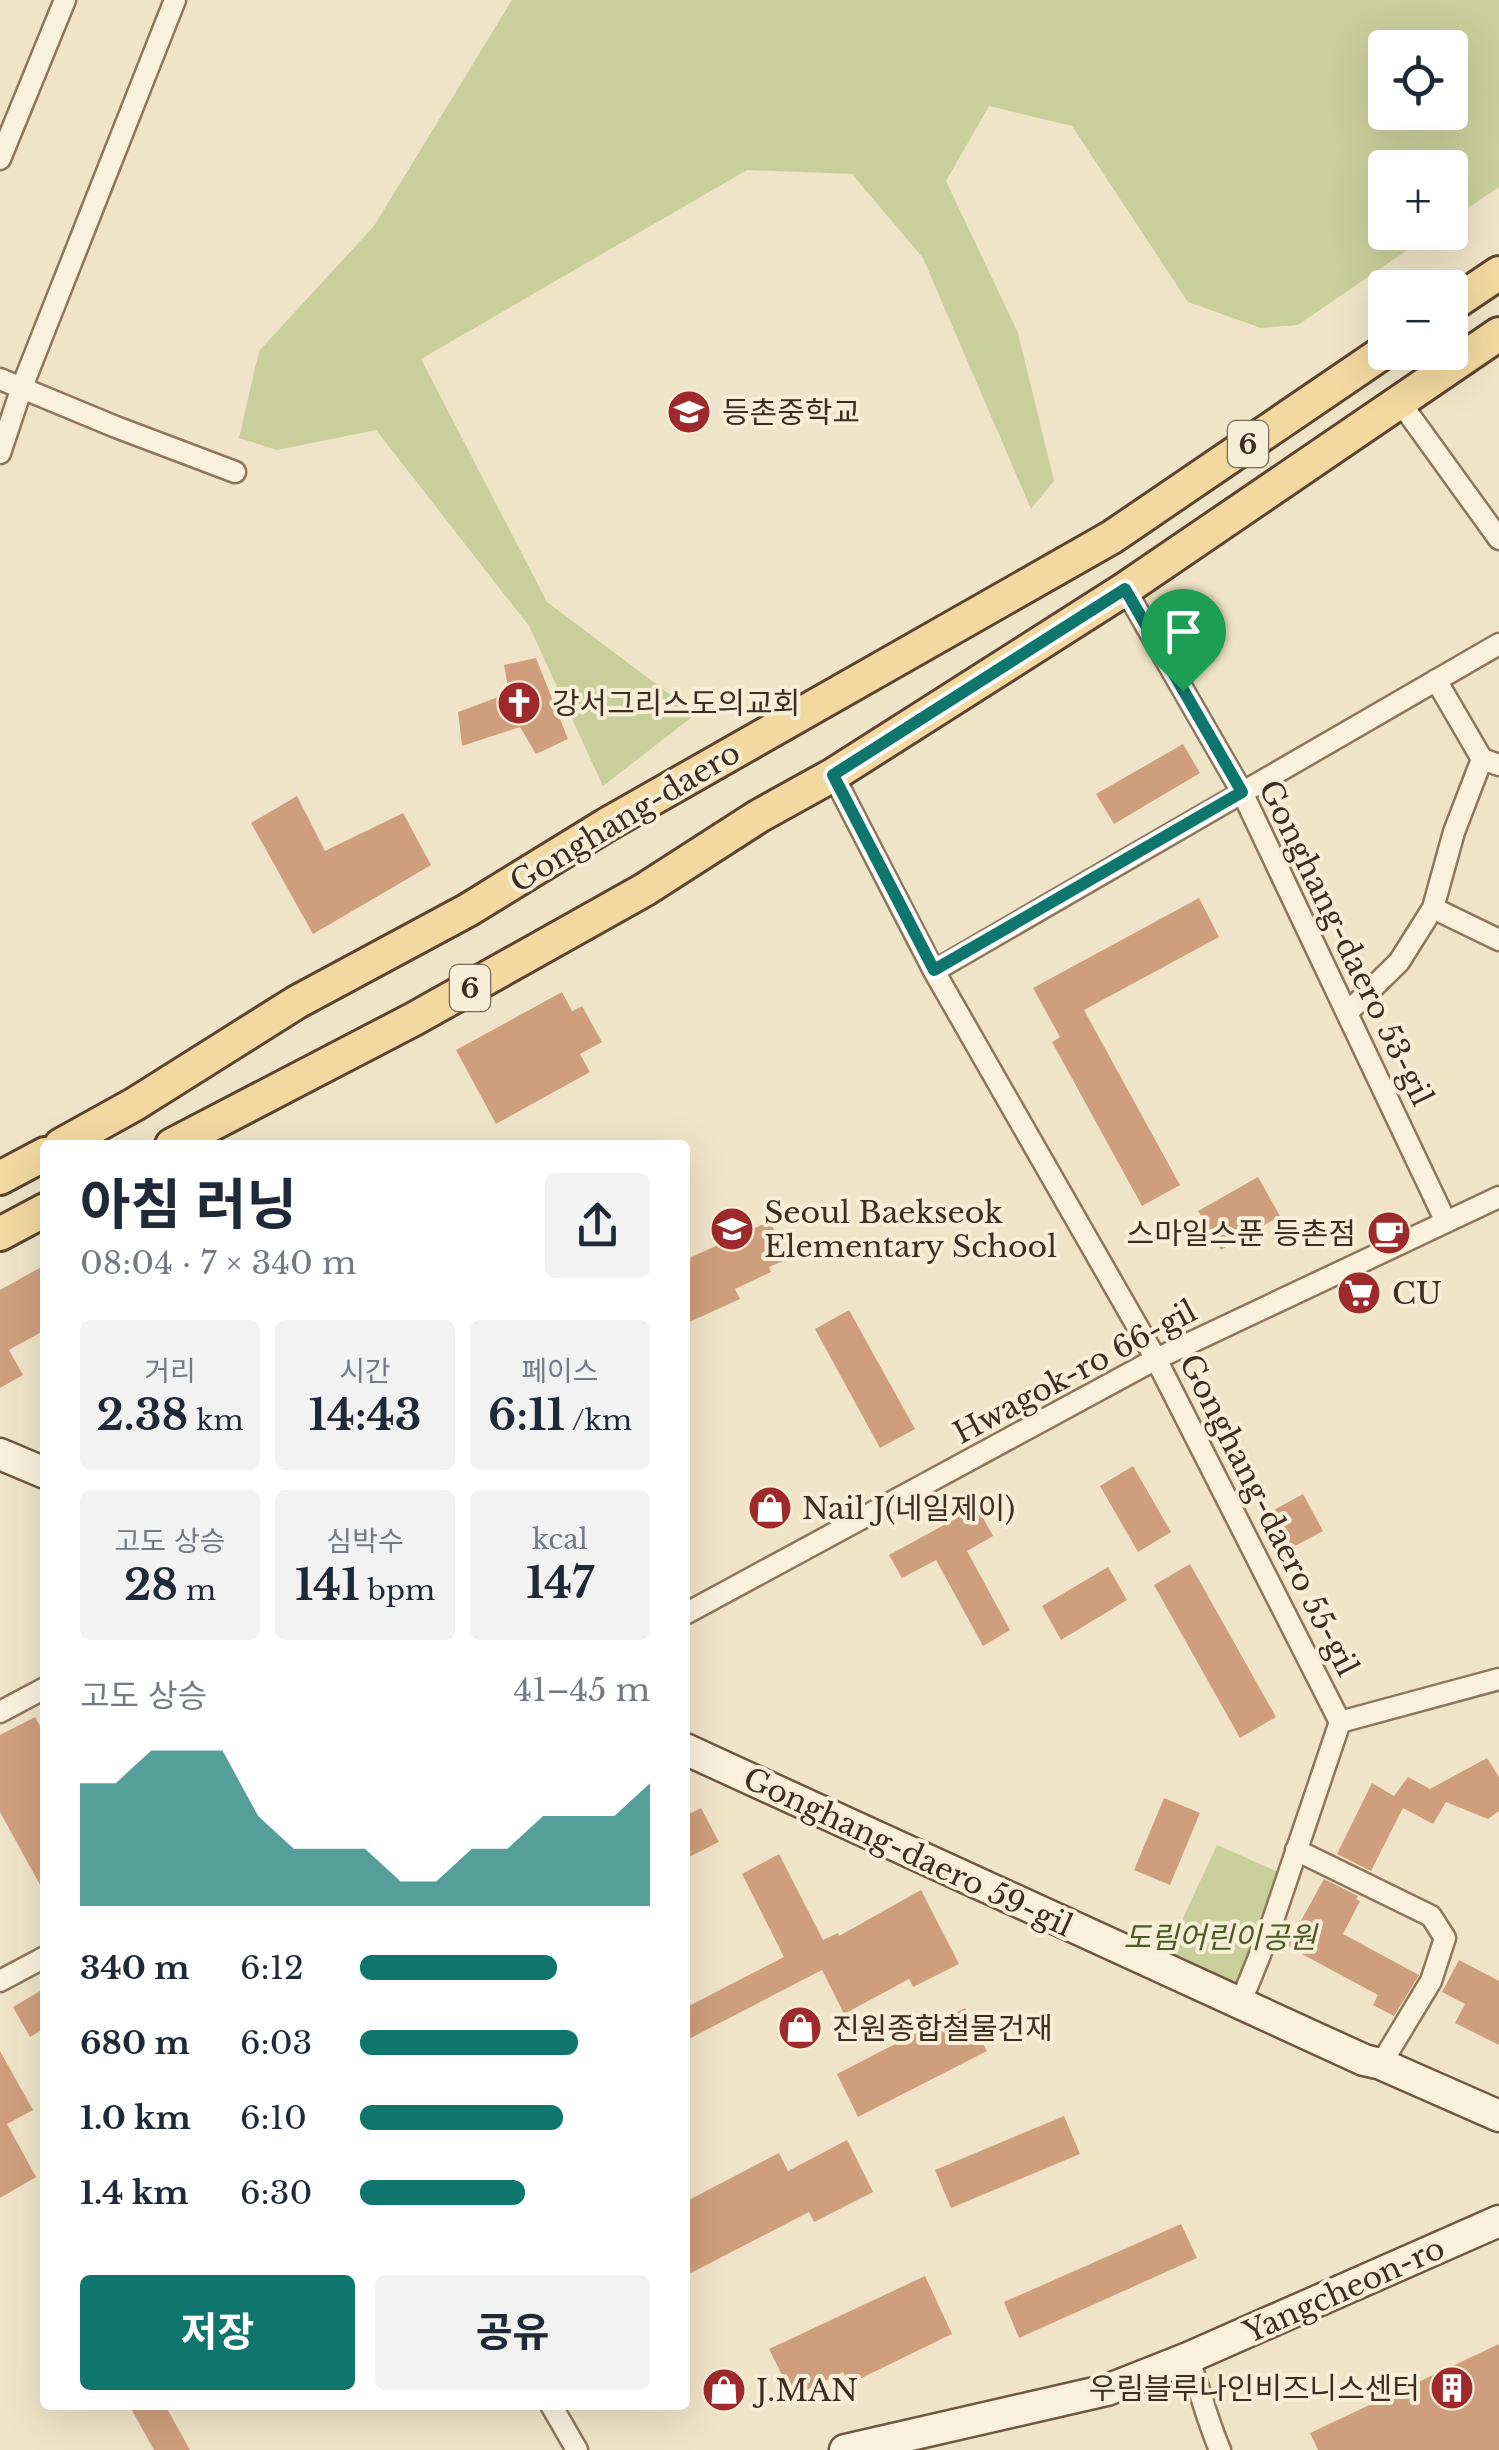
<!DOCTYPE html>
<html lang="ko">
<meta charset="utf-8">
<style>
:root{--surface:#fff;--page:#f2f2f3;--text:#1f2937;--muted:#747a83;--accent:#0f766e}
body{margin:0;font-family:"Libre Baskerville","Noto Sans KR",serif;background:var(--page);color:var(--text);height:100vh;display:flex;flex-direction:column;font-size:38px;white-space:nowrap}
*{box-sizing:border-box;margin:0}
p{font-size:32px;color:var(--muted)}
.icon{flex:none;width:55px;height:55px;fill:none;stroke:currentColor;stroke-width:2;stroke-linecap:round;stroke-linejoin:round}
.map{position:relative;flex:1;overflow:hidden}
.sheet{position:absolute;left:40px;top:1140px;width:650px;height:1270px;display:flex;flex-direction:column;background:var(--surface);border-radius:10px;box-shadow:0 10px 40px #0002}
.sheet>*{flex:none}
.buttons{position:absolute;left:1368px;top:30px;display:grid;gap:20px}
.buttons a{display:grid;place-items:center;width:100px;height:100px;border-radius:10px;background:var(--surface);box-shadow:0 10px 40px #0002;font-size:50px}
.pin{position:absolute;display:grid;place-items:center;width:85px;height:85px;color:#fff;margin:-102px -42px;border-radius:50% 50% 50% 0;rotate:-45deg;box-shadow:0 0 10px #0007}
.pin .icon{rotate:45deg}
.round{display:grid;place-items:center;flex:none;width:105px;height:105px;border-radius:10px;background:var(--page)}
.head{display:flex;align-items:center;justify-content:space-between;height:170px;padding:0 40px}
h1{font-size:55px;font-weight:700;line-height:75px}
.figures{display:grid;grid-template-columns:repeat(3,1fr);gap:15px;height:170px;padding:10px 40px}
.figures div{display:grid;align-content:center;border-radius:10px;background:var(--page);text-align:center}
.figures b{font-size:42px;font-weight:700}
.figures small{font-size:28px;font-weight:400}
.figures p{font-size:28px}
.chart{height:280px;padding:20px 40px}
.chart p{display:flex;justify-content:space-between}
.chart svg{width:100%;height:180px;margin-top:10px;fill:var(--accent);opacity:.7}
.button{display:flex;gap:20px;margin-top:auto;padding:20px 40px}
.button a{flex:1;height:115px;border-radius:10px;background:var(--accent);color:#fff;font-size:40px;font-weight:700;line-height:115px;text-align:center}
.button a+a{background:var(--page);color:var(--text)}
ul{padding:0 40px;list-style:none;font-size:32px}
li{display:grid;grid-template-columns:160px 120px 1fr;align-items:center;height:75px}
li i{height:25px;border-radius:12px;background:var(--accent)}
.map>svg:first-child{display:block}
.green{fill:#c9cf9b;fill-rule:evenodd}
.building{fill:#cf9f7d}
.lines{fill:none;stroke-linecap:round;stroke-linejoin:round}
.minor-casing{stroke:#8d765c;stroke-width:25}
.secondary-casing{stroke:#6f573f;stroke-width:35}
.primary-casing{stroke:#5b4430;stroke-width:38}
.minor{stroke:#faf1dc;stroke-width:20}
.secondary{stroke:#faf1dc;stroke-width:30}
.primary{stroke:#f3d9a0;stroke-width:32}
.route-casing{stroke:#fff;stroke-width:20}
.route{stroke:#0f766e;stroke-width:12}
.labels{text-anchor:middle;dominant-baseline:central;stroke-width:8;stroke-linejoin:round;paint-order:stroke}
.shield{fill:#f7eed8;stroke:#756857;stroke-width:2.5}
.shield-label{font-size:28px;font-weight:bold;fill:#3d2e20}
.poi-label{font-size:30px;fill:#3d2e20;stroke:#f7eed8;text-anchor:start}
.street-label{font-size:30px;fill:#3d2e20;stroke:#f7eed8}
.park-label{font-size:30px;font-style:italic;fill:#4d5a26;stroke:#f7eed8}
</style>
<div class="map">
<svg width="1499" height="2450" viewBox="0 0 1499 2450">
<rect width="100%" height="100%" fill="#f0e4c8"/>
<!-- green -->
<path class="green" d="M512 0H1499V187L1450 220V168H1385V232L1432 233 1298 325 1261 328 1188 302 1072 126 989 106 946 181 1018 333 1054 481 1031 509 923 258 852 174 747 170 421 359 547 602 696 714 603 786 529 626 376 430 277 450 239 438 259 351 374 226ZM1385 48H1450V112H1385Z
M1217 1845 1285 1875 1240 1998 1162 1963Z"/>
<!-- building -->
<path class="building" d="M536 658 568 739 536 754 520 727 462 746 458 712 509 693 504 665Z
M1183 744 1200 773 1114 824 1096 794Z
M297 796 325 851 403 813 431 865 313 934 251 823Z
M1199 898 1219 937 1084 1010 1180 1185 1142 1206 1052 1042 1060 1037 1033 988Z
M562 992 572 1011 582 1006 602 1042 580 1054 590 1072 496 1124 456 1050Z
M1258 1177 1280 1216 1221 1250 1198 1211Z
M770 1221 788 1259 769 1267 771 1272 735 1289 740 1299 685 1324V1260Z
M45 1265V1330L9 1350 23 1375 0 1388V1290Z
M849 1310 915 1429 880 1448 815 1329Z
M1133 1466 1171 1532 1138 1552 1100 1486Z
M1303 1494 1323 1531 1280 1554 1261 1517Z
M977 1507 993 1536 967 1551 1010 1630 983 1646 936 1560 902 1578 889 1555Z
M1190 1564 1276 1717 1240 1738 1154 1585Z
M1108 1567 1127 1600 1061 1640 1042 1606Z
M35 1717 45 1735V1894L0 1812V1735Z
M1487 1758 1499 1777V1811L1488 1819 1446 1802 1433 1824 1403 1808 1371 1871 1337 1854 1372 1783 1394 1796 1408 1777 1430 1789Z
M1164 1798 1200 1813 1170 1885 1134 1870Z
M701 1808 719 1842 685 1859V1816Z
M779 1854 823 1940 838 1933 839 1936 921 1890 959 1964 913 1987 909 1979 844 2014 822 1970 685 2041V2008L784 1957 742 1874Z
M1324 1879 1358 1896 1356 1899 1360 1901 1343 1934 1419 1975 1394 2016 1373 2005 1378 1995 1287 1946Z
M1459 1960 1499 1981V2045L1455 2023 1465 2004 1442 1992Z
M45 1988V2028L30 2037 13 2007Z
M965 2008 987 2051 858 2117 837 2074Z
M0 2051 33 2110 7 2124 36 2177 0 2198Z
M1064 2116 1080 2154 951 2208 935 2170Z
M847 2140 873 2192 814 2222 809 2212 685 2276V2202L779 2153 788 2171Z
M1181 2224 1197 2258 1019 2338 1004 2302Z
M925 2276 952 2334 849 2384 843 2372 793 2397 769 2349Z
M1499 2344V2450H1318L1310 2433Z
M129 2405H165L190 2450H154Z"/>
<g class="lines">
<defs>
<path id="minor" d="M0 159 65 0
M0 379 116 427 235 472
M1400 402 1499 539
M0 453 22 387 175 0
M1125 589 1242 792 1446 1222
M1436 680 1482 759
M833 775 934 971 1156 1359 1340 1722
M1433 908 1499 940
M934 971 1499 644
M1347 1013 1399 962 1433 908 1454 832 1482 759 1499 765
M685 1614 1156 1359 1499 1197
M0 1712 45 1688
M1340 1722 1499 1679
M1296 1850 1431 1916 1445 1938 1431 1981 1381 2064
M0 1981 45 1957
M1240 2004 1268 1935 1340 1722
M1188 2358C1200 2389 1207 2420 1220 2450
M551 2405 577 2450"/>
<path id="secondary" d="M0 1454 45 1473
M685 1749 1364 2060 1381 2064 1499 2116
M845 2450 1107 2390 1188 2358 1499 2221"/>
<path id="primary" d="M1450 306 1499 273
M61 1145 135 1104 297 1002 468 910 606 825 1112 537 1385 351
M172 1145 414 1019 644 890 759 816 833 775 1125 589 1499 334
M0 1178 45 1154
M0 1234 45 1210"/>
</defs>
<!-- minor casing -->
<use href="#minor" class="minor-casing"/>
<!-- secondary casing -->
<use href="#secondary" class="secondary-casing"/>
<!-- primary casing -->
<use href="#primary" class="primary-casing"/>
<!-- minor -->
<use href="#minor" class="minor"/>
<!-- secondary -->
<use href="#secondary" class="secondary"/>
<!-- primary -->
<use href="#primary" class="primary"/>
</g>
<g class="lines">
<defs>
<path id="route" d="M1125 589 1242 792 934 970 833 775Z"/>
</defs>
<!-- route casing -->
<use href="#route" class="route-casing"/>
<!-- route -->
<use href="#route" class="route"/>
</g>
<!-- icons -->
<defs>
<symbol id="school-disc" viewBox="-11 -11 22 22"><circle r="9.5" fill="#9e2a2b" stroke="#f7eed8"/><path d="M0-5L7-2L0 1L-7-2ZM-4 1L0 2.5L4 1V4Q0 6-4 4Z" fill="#fff"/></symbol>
<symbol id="church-disc" viewBox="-11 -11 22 22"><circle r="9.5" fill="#9e2a2b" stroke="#f7eed8"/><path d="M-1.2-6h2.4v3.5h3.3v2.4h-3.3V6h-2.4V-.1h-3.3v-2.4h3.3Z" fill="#fff"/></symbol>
<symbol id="cafe-disc" viewBox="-11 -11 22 22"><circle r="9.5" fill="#9e2a2b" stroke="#f7eed8"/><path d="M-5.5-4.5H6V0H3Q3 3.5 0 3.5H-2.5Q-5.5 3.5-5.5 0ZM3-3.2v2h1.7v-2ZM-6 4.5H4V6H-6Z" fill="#fff"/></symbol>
<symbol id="supermarket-disc" viewBox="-11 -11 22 22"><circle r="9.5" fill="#9e2a2b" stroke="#f7eed8"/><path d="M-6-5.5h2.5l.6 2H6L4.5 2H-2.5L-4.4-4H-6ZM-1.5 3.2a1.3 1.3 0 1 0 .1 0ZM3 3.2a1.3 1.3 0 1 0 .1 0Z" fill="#fff"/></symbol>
<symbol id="shop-disc" viewBox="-11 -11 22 22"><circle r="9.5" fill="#9e2a2b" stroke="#f7eed8"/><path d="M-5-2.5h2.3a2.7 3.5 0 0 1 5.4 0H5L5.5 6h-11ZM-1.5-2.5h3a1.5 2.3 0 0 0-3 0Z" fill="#fff"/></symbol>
<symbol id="building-disc" viewBox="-11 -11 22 22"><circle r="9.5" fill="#9e2a2b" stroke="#f7eed8"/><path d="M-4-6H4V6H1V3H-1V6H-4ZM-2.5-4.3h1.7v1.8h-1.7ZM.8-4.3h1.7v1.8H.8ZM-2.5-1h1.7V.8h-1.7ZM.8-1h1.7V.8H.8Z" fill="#fff"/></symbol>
</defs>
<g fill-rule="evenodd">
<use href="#school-disc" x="664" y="387" width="50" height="50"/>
<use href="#church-disc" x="494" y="678" width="50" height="50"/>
<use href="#school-disc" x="707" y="1204" width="50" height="50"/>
<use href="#cafe-disc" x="1364" y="1208" width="50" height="50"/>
<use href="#supermarket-disc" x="1334" y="1268" width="50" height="50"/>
<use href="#shop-disc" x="745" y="1483" width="50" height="50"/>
<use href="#shop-disc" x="775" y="2003" width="50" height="50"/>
<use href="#building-disc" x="1427" y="2363" width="50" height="50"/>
<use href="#shop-disc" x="699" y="2365" width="50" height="50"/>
</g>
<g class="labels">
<!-- shield labels -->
<g class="shield">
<rect x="1228" y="421" width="40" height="46" rx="8"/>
<rect x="450" y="965" width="40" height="46" rx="8"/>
</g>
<g class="shield-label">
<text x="1248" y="444">6</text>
<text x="470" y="988">6</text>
</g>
<!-- poi labels -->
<g class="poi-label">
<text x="722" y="412">등촌중학교</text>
<text x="552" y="703">강서그리스도의교회</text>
<text x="764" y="1212">Seoul Baekseok<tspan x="764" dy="34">Elementary School</tspan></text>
<text x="1356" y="1233" text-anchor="end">스마일스푼 등촌점</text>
<text x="1392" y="1293">CU</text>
<text x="802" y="1508">Nail J(네일제이)</text>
<text x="832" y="2028">진원종합철물건재</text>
<text x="1420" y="2388" text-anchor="end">우림블루나인비즈니스센터</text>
<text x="756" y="2390">J.MAN</text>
</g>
<!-- street labels -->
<g class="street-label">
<text transform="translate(625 817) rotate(-31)">Gonghang-daero</text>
<text transform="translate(1346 943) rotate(64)">Gonghang-daero 53-gil</text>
<text transform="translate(1075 1372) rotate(-28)">Hwagok-ro 66-gil</text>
<text transform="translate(1269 1515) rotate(63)">Gonghang-daero 55-gil</text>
<text transform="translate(908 1852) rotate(25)">Gonghang-daero 59-gil</text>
<text transform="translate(1344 2290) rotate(-24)">Yangcheon-ro</text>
</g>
<!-- park labels -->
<g class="park-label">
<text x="1220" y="1937">도림어린이공원</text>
</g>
</g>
</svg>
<div class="buttons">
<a><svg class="icon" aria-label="locate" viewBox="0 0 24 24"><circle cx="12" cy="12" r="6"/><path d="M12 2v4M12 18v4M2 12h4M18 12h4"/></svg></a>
<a>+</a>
<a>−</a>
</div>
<div class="pin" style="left:1183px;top:691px;background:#1e9e55"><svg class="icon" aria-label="arrive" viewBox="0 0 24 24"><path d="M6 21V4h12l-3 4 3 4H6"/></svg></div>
<section class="sheet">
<div class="head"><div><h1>아침 러닝</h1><p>08:04 · 7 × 340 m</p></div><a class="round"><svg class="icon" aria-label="share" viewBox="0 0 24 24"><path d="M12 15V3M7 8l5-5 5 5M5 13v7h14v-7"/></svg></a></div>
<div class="figures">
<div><p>거리</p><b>2.38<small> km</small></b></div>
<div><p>시간</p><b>14:43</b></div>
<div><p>페이스</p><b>6:11<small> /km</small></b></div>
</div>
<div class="figures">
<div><p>고도 상승</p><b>28<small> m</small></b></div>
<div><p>심박수</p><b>141<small> bpm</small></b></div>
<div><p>kcal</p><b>147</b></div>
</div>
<div class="chart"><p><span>고도 상승</span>41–45 m</p>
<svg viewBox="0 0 160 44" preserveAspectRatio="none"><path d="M0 44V14L10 14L20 6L30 6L40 6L50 22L60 30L70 30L80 30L90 38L100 38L110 30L120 30L130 22L140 22L150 22L160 14V44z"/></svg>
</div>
<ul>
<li><b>340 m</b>6:12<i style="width:68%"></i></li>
<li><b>680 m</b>6:03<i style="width:75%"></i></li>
<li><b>1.0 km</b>6:10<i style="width:70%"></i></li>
<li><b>1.4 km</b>6:30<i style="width:57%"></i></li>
</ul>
<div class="button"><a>저장</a><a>공유</a></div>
</section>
</div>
